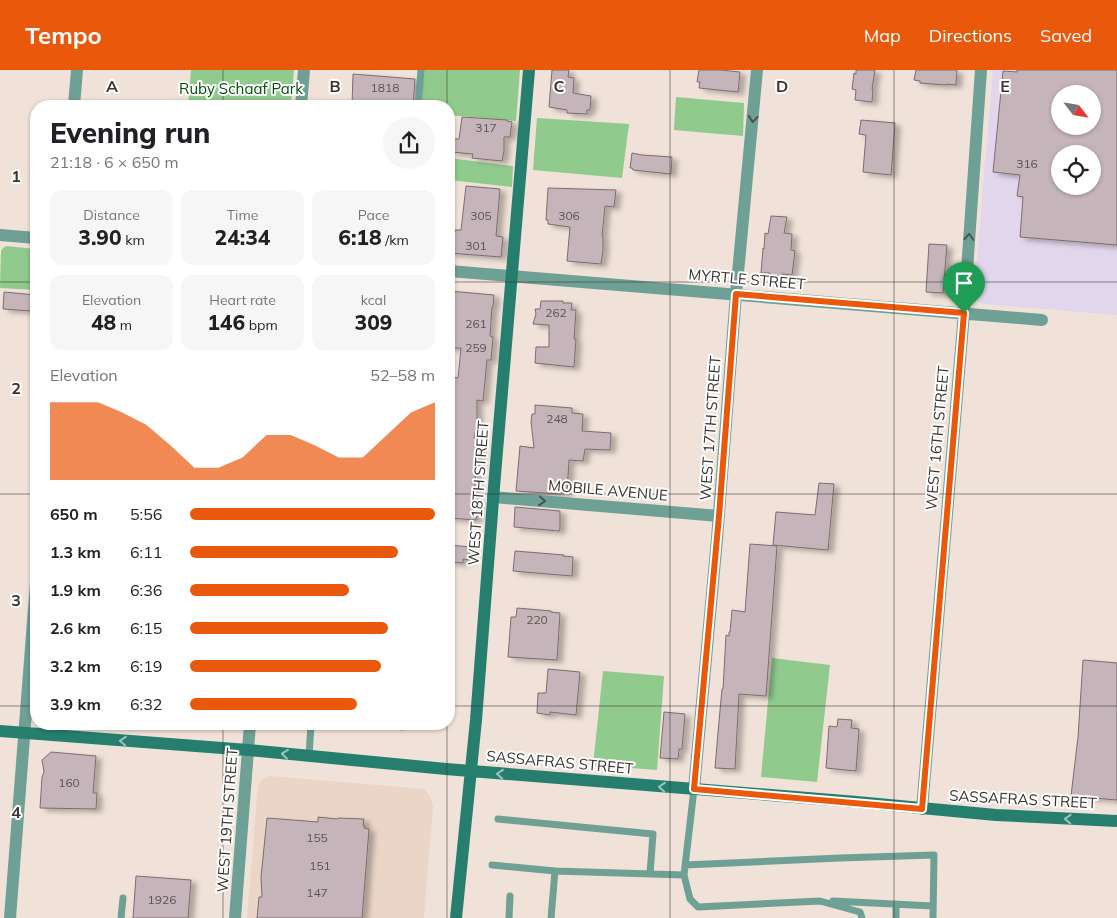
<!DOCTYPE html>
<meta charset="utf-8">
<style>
:root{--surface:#fff;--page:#f6f6f6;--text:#202124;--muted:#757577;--accent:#ea580c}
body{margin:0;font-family:Mulish,sans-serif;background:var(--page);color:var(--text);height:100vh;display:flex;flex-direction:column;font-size:19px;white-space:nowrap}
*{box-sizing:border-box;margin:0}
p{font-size:16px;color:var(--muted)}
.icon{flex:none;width:28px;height:28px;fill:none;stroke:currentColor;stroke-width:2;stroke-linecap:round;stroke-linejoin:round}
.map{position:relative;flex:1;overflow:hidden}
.details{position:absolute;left:30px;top:30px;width:425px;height:630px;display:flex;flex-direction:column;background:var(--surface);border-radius:20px;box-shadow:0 1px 4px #0004}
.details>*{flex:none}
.needle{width:32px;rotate:121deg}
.tools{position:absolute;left:1051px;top:15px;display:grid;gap:10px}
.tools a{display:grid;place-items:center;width:50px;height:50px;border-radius:50%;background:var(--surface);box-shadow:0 1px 4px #0004;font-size:25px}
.pin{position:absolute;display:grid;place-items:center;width:42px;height:42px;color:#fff;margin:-51px -21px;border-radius:50% 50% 50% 0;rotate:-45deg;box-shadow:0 0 5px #0007}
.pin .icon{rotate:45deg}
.round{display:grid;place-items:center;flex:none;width:52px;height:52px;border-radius:26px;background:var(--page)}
.overview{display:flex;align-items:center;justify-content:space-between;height:85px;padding:0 20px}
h1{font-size:28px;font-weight:800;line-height:38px}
.stats{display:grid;grid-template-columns:repeat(3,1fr);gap:8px;height:85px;padding:5px 20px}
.stats div{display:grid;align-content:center;border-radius:12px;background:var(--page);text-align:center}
.stats b{font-size:21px;font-weight:800}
.stats small{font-size:14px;font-weight:400}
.stats p{font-size:14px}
.chart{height:140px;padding:10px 20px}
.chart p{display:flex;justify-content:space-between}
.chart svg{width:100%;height:90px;margin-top:5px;fill:var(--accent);opacity:.7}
ul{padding:0 20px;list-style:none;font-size:16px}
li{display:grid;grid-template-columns:80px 60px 1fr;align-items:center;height:38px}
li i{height:12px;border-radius:6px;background:var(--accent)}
header{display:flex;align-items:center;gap:30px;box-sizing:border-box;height:70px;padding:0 25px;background:var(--accent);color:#fff}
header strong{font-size:24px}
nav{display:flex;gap:28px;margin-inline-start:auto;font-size:18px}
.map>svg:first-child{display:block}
.built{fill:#ead5c7}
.industrial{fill:#e1d6eb;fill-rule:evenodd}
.green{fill:#90ca8d}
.building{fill:#c5b4b9;stroke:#7b6c71;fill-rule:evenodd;filter:url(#shadow)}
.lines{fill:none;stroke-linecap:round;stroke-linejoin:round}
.lane{stroke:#6ea095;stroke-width:7}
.street{stroke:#6ea095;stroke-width:12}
.secondary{stroke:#257e6e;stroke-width:12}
.oneway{stroke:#49544e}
.oneway2{stroke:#9dc5be}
.route-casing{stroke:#fff;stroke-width:10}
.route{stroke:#ea580c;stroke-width:6}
.grid{fill:none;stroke:#393430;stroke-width:1;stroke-opacity:0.55}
.labels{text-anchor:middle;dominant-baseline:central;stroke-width:4;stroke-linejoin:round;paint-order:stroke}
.number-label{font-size:12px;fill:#5c5452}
.park-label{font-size:15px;fill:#005006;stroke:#fff}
.street-label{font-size:15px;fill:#393430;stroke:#fff}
.grid-label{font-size:16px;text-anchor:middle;font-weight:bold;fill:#393430;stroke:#fff;stroke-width:4;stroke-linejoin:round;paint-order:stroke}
</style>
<header>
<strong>Tempo</strong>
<nav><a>Map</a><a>Directions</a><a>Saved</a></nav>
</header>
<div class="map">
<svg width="1117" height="848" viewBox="0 0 1117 848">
<defs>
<filter id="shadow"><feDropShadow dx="5.5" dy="3" stdDeviation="2.5" flood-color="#0004"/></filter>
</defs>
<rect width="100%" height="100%" fill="#f0e2d8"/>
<!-- built -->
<path class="built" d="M269 706 424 719 430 726 433 736 424 848H247L258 716 260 712 265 707Z"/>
<!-- industrial -->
<path class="industrial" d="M993 0H1117V245L983 234 977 230 974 223ZM1060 24H1092V56H1060ZM1060 84H1092V116H1060Z"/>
<!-- green -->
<path class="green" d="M191 0H294L291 36H188Z
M424 0H520L516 51 449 45V36H421Z
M676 27 744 33 743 66 674 60Z
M537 48 629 54 622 108 533 100Z
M449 88 513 96 512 117 449 110Z
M6 176 36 179V220L0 218 1 181 3 178Z
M772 588 830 595 817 712 761 707Z
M603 601 664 606 657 700 593 695Z"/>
<!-- building -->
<path class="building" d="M552 0H569L568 7 574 8 573 23 591 26 590 40H587V44L567 43V40L549 37Z
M699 0H721L740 2 738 22 699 18 700 12H697Z
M856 0H875L872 19H873L872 32 855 30 856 20 852 19 854 3 856 4Z
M916 0H957L956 15 946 14V15L920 13V11L914 10Z
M1017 0H1117V175L1020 167 1023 127 1017 126 1020 105 993 102 1003 1 1017 2ZM1060 24H1092V56H1060ZM1060 84H1092V116H1060Z
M353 4 415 9 413 36H352Z
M462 47 507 50V51L512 52 510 67H504V81L502 91 472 88 473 84 451 82 453 69H459Z
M861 50 895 53 891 105 863 102 866 65 859 64Z
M632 83 642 85 672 87 671 104 633 100 632 98H630Z
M466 116 500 119 496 166 503 167 501 187 449 183V162H455V160H461Z
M548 118 616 120 614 137 605 136 602 166H603V180L601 194 567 191 570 157 548 154V150H546Z
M771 146 787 147 784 163 792 164 791 180 795 181 792 205 782 204V207L777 206 770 205V203H761L763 178 764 179 765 163 768 164Z
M929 174 947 175 943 223 926 222Z
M449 221 494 225 493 237H492L490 266 493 267 491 290H487L483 331 477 330V355L474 368 480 369 476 406H475V429L478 430 476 450 449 448V410L451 396 452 354 449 353V307L458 308 461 278H449Z
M4 222 36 225V238L31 237V241L3 239Z
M541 231H563V233H572L571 240H576L574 269H576L574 297 535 293 536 277H549V255L533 254 536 244 535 239H540Z
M535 335 572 338V343L583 344 582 361 611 363 610 380 585 379 583 391 569 390 567 423 560 422V424L516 421 520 376 534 378 531 352 532 344H535Z
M819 413 834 414 828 480 773 475 776 442 815 445Z
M515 437 560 441V458L559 461 514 457Z
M750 474 777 476 766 626 739 624 735 699 715 698 719 651 722 619H723L726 565 729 566V562H730L732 540 745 542Z
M449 475 470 477 469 490 463 489V493L449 492Z
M515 481 564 485 563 486 573 487 572 506 513 501Z
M517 538 551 541V542L560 543 557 590 508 587 511 547H516Z
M1083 590 1117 593V730L1071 726 1078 667Z
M548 599 580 602 576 645 550 642V645L537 643 538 623H546Z
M664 642 685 644 682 679H679L678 689 660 688Z
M838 649 852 650 851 658 859 659 856 701 826 698 829 656 837 657Z
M51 682 96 686 93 723H97L96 739 40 738 42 707 44 702 42 690Z
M318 747 337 749 338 748 364 749 363 756H365L364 758 369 759 362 848H257L259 827H262L261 807 267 748 318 752Z
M136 806 191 810 188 848H133Z"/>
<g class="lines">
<!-- lane -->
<path class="lane" d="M418 36 421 0
M449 582H451
M402 657V654
M309 686 311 654
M498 749 653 764 650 804
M492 795 555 801
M685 795 840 788 934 785 933 848
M684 805 690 829 698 837 820 831 860 842 862 848
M833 831 933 836
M121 848 123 828
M509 848 510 826
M551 848 555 801 684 805 694 719
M896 848V834"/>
<!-- street -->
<path class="street" d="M74 36 77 0
M301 36 304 0
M0 165 36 168
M449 201 1042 250
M493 427 719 446
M694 719 717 469 736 224 757 0
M922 739 964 243 981 0
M10 848 36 513
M235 848 250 654"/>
<!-- secondary -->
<path class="secondary" d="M0 661 248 680 446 699 857 732 996 745 1117 751
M456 848 476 650 494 417 529 0"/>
</g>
<!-- one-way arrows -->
<defs><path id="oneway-chevron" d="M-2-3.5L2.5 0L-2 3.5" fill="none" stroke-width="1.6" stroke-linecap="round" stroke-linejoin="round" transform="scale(1.25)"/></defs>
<g class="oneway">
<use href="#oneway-chevron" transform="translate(753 49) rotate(95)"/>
<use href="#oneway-chevron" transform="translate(969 167) rotate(-86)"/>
<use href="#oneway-chevron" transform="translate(542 431) rotate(5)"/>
</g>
<g class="oneway2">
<use href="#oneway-chevron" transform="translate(123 671) rotate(-176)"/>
<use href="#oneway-chevron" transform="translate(285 684) rotate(-174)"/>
<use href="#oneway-chevron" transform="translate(500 704) rotate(-175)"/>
<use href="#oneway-chevron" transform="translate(662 717) rotate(-175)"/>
<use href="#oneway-chevron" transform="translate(1068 749) rotate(-178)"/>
</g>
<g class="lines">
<defs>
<path id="route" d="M736 224 964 243 922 739 694 719 719 446Z"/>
</defs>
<!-- route casing -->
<use href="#route" class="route-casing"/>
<!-- route -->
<use href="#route" class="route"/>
</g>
<!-- grid -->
<path class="grid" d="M223 0V36M447 0V36M670 0V848M894 0V848M0 212H36M449 212H1117M0 424H36M449 424H1117M0 636H36M449 636H1117M223 654V848M447 654V848"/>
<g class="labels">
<!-- number labels -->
<g class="number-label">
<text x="385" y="17">1818</text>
<text x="486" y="57">317</text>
<text x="1027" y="93">316</text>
<text x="481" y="145">305</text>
<text x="569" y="145">306</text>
<text x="476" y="175">301</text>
<text x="556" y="242">262</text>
<text x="476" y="253">261</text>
<text x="476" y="277">259</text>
<text x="557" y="348">248</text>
<text x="537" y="549">220</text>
<text x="69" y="712">160</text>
<text x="317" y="767">155</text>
<text x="320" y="795">151</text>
<text x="317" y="822">147</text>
<text x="162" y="829">1926</text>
</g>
<!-- park labels -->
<g class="park-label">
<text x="241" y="18">Ruby Schaaf Park</text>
</g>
<!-- street labels -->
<g class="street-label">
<text transform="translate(747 209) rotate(5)">MYRTLE STREET</text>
<text transform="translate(710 358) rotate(-86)">WEST 17TH STREET</text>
<text transform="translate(937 368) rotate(-85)">WEST 16TH STREET</text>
<text transform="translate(608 420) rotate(5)">MOBILE AVENUE</text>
<text transform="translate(478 423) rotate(-86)">WEST 18TH STREET</text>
<text transform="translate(560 692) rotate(5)">SASSAFRAS STREET</text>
<text transform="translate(1023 729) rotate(3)">SASSAFRAS STREET</text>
<text transform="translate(227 750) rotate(-86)">WEST 19TH STREET</text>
</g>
</g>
<g class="grid-label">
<text x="112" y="22">A</text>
<text x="335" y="22">B</text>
<text x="559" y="22">C</text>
<text x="782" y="22">D</text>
<text x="1005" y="22">E</text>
<text x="16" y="112">1</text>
<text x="16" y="324">2</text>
<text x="16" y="536">3</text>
<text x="16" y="748">4</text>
</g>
</svg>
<div class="tools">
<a><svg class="needle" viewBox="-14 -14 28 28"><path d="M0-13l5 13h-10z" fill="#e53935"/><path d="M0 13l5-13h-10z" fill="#757577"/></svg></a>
<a><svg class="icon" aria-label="locate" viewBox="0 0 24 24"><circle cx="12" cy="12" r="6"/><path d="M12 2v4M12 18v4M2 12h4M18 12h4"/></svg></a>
</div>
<div class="pin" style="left:964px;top:243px;background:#1e9e55"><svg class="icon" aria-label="arrive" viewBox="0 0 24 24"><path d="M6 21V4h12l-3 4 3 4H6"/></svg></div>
<section class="details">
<div class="overview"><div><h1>Evening run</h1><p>21:18 · 6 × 650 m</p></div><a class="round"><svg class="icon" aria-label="share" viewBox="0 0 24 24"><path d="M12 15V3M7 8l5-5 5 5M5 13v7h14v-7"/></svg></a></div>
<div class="stats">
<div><p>Distance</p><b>3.90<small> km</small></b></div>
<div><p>Time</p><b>24:34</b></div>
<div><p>Pace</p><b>6:18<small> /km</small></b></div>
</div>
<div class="stats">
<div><p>Elevation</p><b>48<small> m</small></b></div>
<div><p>Heart rate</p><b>146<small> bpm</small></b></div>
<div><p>kcal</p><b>309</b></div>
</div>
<div class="chart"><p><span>Elevation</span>52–58 m</p>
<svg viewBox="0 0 160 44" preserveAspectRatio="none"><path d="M0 44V6L10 6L20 6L30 11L40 17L50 27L60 38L70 38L80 33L90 22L100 22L110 27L120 33L130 33L140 22L150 11L160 6V44z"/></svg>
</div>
<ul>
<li><b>650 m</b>5:56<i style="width:100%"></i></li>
<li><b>1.3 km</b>6:11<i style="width:85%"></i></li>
<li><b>1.9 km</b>6:36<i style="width:65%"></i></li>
<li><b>2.6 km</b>6:15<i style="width:81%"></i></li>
<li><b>3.2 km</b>6:19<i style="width:78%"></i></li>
<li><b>3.9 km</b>6:32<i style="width:68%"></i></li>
</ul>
</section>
</div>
